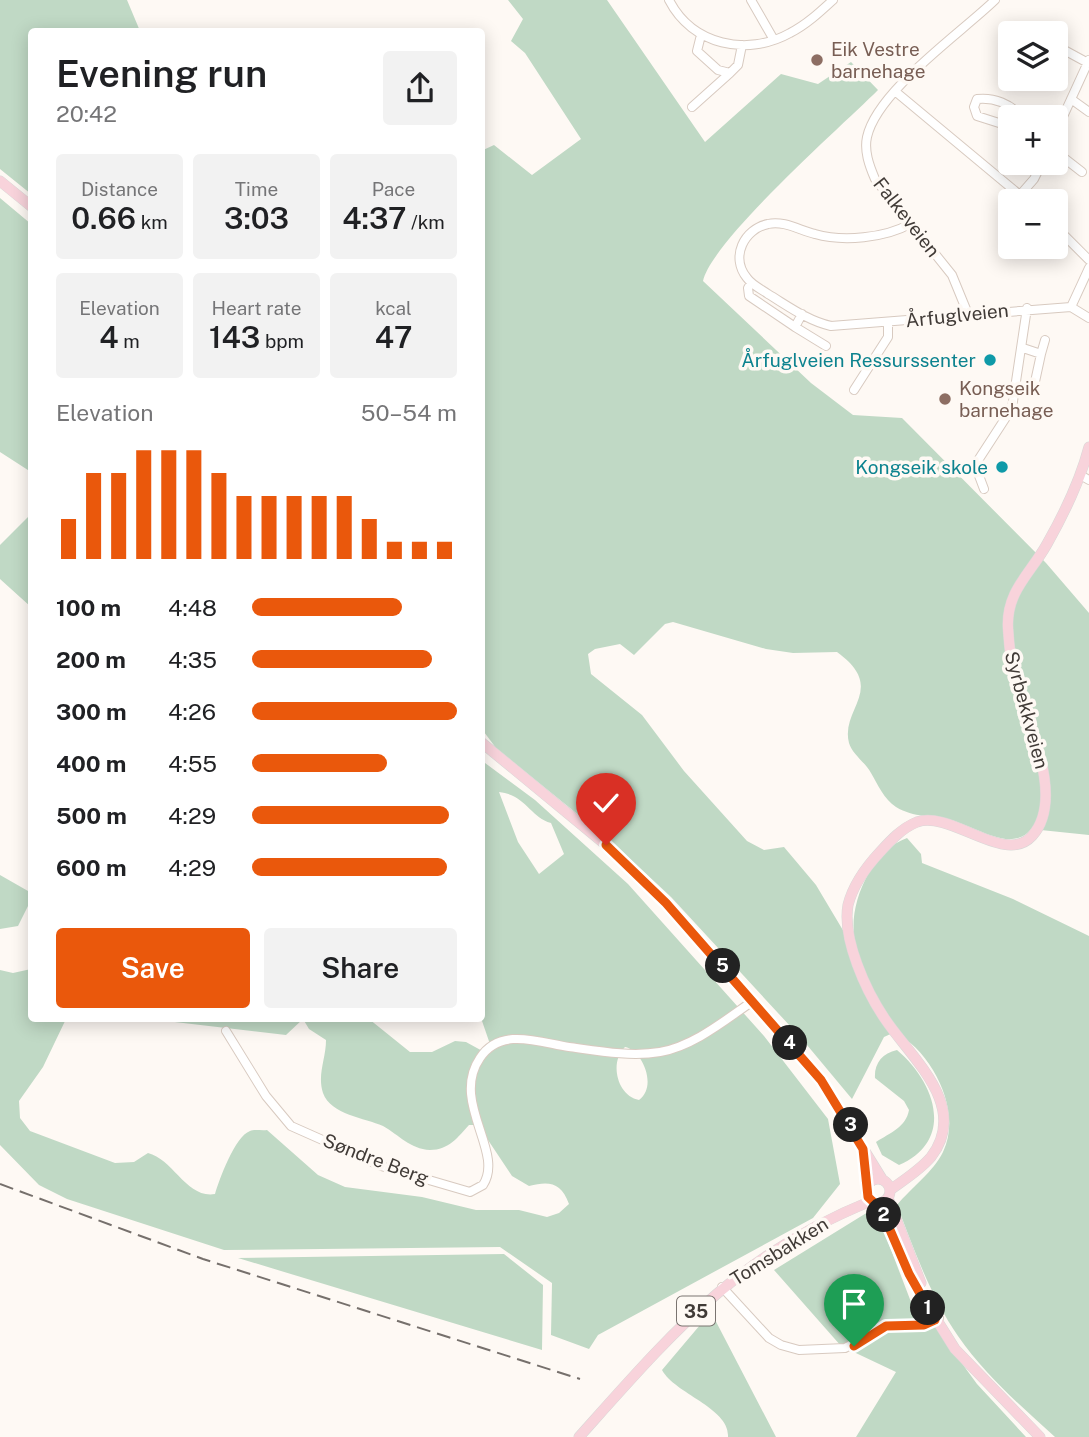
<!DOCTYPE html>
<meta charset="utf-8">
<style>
:root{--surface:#fff;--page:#f2f2f2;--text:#202124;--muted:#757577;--accent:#ea580c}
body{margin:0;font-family:"Public Sans",sans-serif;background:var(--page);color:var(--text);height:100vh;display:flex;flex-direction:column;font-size:26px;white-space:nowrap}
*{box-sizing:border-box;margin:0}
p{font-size:23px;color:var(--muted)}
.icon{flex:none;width:38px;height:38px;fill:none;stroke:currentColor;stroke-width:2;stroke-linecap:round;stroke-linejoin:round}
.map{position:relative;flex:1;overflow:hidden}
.details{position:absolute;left:28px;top:28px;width:457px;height:994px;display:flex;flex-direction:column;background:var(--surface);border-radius:7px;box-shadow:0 4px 18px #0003}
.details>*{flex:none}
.buttons{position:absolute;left:998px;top:21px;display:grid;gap:14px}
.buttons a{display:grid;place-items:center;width:70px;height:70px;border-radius:7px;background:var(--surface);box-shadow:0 4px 18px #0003;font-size:35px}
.pin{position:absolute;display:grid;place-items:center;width:60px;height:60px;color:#fff;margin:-72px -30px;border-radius:50% 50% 50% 0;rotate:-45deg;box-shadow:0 0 7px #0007}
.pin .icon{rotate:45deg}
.km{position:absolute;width:35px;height:35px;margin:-18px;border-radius:50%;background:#222;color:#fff;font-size:19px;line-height:35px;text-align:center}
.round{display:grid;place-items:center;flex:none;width:74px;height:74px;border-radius:7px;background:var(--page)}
.overview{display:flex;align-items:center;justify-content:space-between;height:119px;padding:0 28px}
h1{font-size:38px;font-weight:600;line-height:52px}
.metrics{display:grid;grid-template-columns:repeat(3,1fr);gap:10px;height:119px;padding:7px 28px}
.metrics div{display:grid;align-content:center;border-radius:7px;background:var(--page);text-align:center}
.metrics b{font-size:30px;font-weight:600}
.metrics small{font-size:19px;font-weight:400}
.metrics p{font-size:19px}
.chart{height:196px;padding:14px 28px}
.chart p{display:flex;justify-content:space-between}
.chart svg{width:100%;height:126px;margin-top:7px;stroke:var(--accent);stroke-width:6}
.cta{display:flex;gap:14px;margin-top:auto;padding:14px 28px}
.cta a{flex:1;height:80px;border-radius:7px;background:var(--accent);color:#fff;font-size:28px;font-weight:600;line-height:80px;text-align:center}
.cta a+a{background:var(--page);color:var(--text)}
ul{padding:0 28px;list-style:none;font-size:23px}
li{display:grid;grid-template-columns:112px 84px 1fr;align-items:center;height:52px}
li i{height:18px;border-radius:9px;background:var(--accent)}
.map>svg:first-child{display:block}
.green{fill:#c0d9c5;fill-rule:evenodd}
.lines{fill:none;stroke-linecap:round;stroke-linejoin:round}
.minor-casing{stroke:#d8cac0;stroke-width:10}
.major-casing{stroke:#d9d8d7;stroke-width:11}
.minor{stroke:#fff;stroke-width:8}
.major{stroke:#f8d3db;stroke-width:10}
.rail{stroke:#76706c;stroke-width:2;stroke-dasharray:14 7;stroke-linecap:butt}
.route-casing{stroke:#fff;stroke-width:14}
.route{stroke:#ea580c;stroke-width:9}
.education-dot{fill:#8d6e63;stroke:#fef9f4;stroke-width:2.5}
.culture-dot{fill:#0f9aa8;stroke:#fef9f4;stroke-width:2.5}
.labels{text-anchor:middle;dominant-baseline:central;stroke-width:7;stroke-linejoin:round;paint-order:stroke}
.shield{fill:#fef9f4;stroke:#7a7470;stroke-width:2}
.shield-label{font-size:18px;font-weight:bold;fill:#413b37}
.education-label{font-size:19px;fill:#785e54;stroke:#fef9f4;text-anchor:start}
.street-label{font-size:19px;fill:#413b37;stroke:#fef9f4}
.culture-label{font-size:19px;fill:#0d838f;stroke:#fef9f4;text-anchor:end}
</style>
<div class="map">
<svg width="1089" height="1437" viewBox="0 0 1089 1437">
<rect width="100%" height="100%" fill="#fef9f4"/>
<!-- green -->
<path class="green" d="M0 0H127L140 31 32 32 31 194 0 169Z
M508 0H607L705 142 781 74 818 84 851 62 878 90C843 125 712 240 703 281L811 383 853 415 902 418 1046 563 1089 613V835L1031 829C1017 847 994 837 977 830 969 827 961 823 952 820 932 815 914 818 896 807 884 799 878 785 871 773 865 762 852 754 849 743 840 708 888 689 837 652L793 653 766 649 673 622 665 624 634 655 620 644 595 649 588 654 591 674 642 715 684 771 747 841 764 850 784 847 816 885 844 932 854 934C850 900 873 850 907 838L921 854 922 863 1013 899 1089 936V1437H1055C1021 1406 985 1375 958 1336 931 1297 914 1250 897 1205 911 1188 934 1171 943 1152 963 1111 932 1052 895 1032L884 1037 852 1099 802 1039 671 897 613 843 496 748 481 728V151L494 145 532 175 581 139 525 53 511 41 523 19Z
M0 198 31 224V472L0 452Z
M31 514V607L0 579V545Z
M481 760 535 800 628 884 764 1036 828 1119 840 1184 813 1218 598 1335 589 1349 551 1335 552 1283 500 1247 224 1250 67 1199 39 1185 0 1145V970L13 973 31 969 32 1018 66 1019 43 1067 19 1101 20 1118 30 1131 115 1163 134 1162 148 1153C173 1159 187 1199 215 1194 219 1180 235 1136 250 1131 254 1129 262 1131 267 1130L318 1175 345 1187 422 1197 476 1210H519L547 1217 559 1213 569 1204C561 1182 549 1181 529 1186L512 1176 478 1125H469C458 1137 449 1150 430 1150 410 1149 399 1135 383 1126 365 1118 331 1115 323 1093 317 1074 326 1059 326 1040L309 1029 303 1019 286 1035 149 1019H369L410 1052H432L455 1041 466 1042 486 1053 492 1050 481 1018ZM499 792C526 795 530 817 551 823L564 854 539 874 518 842ZM625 1047C642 1050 658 1086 639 1100 617 1096 609 1062 625 1047Z
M0 875 28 891 29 904 18 926 0 929Z
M897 1050C935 1082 956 1140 899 1165L882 1155 876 1142C890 1133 906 1127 909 1110L904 1101 875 1078C874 1064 882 1053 897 1050Z
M868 1212 885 1234 911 1302 931 1321 977 1384 1026 1437H856L896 1372 841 1346 774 1270Z
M504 1254 543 1285 542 1350 238 1258Z
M711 1312 776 1437H728C730 1408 675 1394 662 1370Z"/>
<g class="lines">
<defs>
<path id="minor" d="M669 0C692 45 747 57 790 33 806 25 820 12 833 0
M751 0 774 40
M701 35 697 51 718 70 730 73 738 65 742 45
M1055 45 1088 63
M896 92 1027 201
M1071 99 1089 112
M692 107 730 73
M1010 118 999 123 977 116 974 107 977 99C994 97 1011 104 1022 117
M1055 134 1089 60
M1055 151 1082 172
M1020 195 1034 179 1042 163
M910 224C885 238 843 242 815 234 801 231 784 220 768 224 744 229 730 257 747 278 752 285 761 289 768 294 788 306 808 321 831 326L1071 307
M1055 226 1089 260
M1089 268 1071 307 1089 318
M751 283 748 288 749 296 795 327 802 314
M968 314 952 275 875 179C869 165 864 151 867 137 877 91 961 33 995 0
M795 327 826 346
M1023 348 1041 354 1033 391
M1041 354 1045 340
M854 390 888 337V323
M1080 475 1089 480
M984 489 975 465 1012 408 1027 308
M226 1031 266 1096 291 1126 381 1166 470 1192 483 1185C505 1152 450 1102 480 1058 501 1026 541 1043 569 1047 598 1051 631 1057 660 1052 694 1046 725 1020 753 1001
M722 1287 769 1338 781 1345 799 1350 845 1348 885 1327 924 1325 939 1318"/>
<path id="major" d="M0 181 32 207
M481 742 606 845 666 903 821 1080 882 1179
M863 1153 868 1183
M866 1191a12 12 0 1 1 24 0a12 12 0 1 1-24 0Z
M890 1190C904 1180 920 1170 931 1157 970 1106 911 1058 885 1019 866 991 842 939 848 905 853 885 866 867 880 852 891 840 902 828 917 822 951 810 1005 866 1032 836 1067 798 1025 717 1014 675 1010 659 1009 643 1008 628 1006 591 1031 573 1047 544 1064 514 1080 481 1089 447
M888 1198 921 1283
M877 1203 918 1290 955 1349 1040 1437
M579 1437C673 1332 737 1255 871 1201"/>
</defs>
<!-- minor casing -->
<use href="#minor" class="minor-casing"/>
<!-- major casing -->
<use href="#major" class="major-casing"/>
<!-- minor -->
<use href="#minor" class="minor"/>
<!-- major -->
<use href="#major" class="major"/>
<!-- rail -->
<path class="rail" d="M0 1184 203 1259 580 1379"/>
</g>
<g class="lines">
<defs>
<path id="route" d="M606 845 666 903 821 1080 863 1149 868 1197 881 1209 909 1274 935 1320 924 1325 886 1326 854 1346"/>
</defs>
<!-- route casing -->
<use href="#route" class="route-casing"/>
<!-- route -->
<use href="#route" class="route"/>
</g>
<!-- markers -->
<g class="education-dot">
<circle cx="817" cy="60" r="7"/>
<circle cx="945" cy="399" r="7"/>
</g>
<g class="culture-dot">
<circle cx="990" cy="360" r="7"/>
<circle cx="1002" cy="467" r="7"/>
</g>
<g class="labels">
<!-- shield labels -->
<rect class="shield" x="677" y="1296.5" width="38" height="29" rx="5"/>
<g class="shield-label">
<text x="696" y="1311">35</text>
</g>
<!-- education labels -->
<g class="education-label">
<text x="831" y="49">Eik Vestre<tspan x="831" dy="22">barnehage</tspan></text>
<text x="959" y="388">Kongseik<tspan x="959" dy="22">barnehage</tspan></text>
</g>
<!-- street labels -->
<g class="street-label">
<text transform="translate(907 217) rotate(52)">Falkeveien</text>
<text transform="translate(957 315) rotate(-6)">Årfuglveien</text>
<text transform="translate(1027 710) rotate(75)">Syrbekkveien</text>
<text transform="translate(376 1159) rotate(21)">Søndre Berg</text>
<text transform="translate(779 1251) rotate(-32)">Tomsbakken</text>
</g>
<!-- culture labels -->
<g class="culture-label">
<text x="976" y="360">Årfuglveien Ressurssenter</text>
<text x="988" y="467">Kongseik skole</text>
</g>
</g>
</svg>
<div class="buttons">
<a><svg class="icon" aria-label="layers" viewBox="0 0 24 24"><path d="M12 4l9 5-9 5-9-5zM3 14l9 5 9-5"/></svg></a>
<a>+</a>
<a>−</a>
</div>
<div class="pin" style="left:854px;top:1346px;background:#1e9e55"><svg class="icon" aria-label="arrive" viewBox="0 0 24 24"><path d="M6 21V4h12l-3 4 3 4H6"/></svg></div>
<div class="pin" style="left:606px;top:845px;background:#d93025"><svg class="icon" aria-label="check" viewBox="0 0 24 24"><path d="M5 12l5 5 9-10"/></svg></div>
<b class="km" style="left:928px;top:1308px">1</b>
<b class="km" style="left:884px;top:1215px">2</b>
<b class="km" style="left:851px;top:1125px">3</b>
<b class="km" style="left:790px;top:1043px">4</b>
<b class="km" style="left:723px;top:966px">5</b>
<section class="details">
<div class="overview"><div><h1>Evening run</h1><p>20:42</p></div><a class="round"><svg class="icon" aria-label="share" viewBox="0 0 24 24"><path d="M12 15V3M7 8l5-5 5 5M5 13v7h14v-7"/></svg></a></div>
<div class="metrics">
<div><p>Distance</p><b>0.66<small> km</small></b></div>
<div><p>Time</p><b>3:03</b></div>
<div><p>Pace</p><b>4:37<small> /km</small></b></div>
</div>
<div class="metrics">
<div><p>Elevation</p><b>4<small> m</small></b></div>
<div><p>Heart rate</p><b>143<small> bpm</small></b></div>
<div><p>kcal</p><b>47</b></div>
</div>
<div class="chart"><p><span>Elevation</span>50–54 m</p>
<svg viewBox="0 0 160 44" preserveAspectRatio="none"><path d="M5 44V30M15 44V14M25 44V14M35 44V6M45 44V6M55 44V6M65 44V14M75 44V22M85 44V22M95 44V22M105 44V22M115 44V22M125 44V30M135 44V38M145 44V38M155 44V38"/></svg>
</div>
<ul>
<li><b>100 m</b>4:48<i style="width:73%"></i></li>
<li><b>200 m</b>4:35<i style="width:88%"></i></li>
<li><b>300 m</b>4:26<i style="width:100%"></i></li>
<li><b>400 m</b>4:55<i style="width:66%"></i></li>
<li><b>500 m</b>4:29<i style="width:96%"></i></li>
<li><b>600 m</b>4:29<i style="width:95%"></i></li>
</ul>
<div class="cta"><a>Save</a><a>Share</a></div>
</section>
</div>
